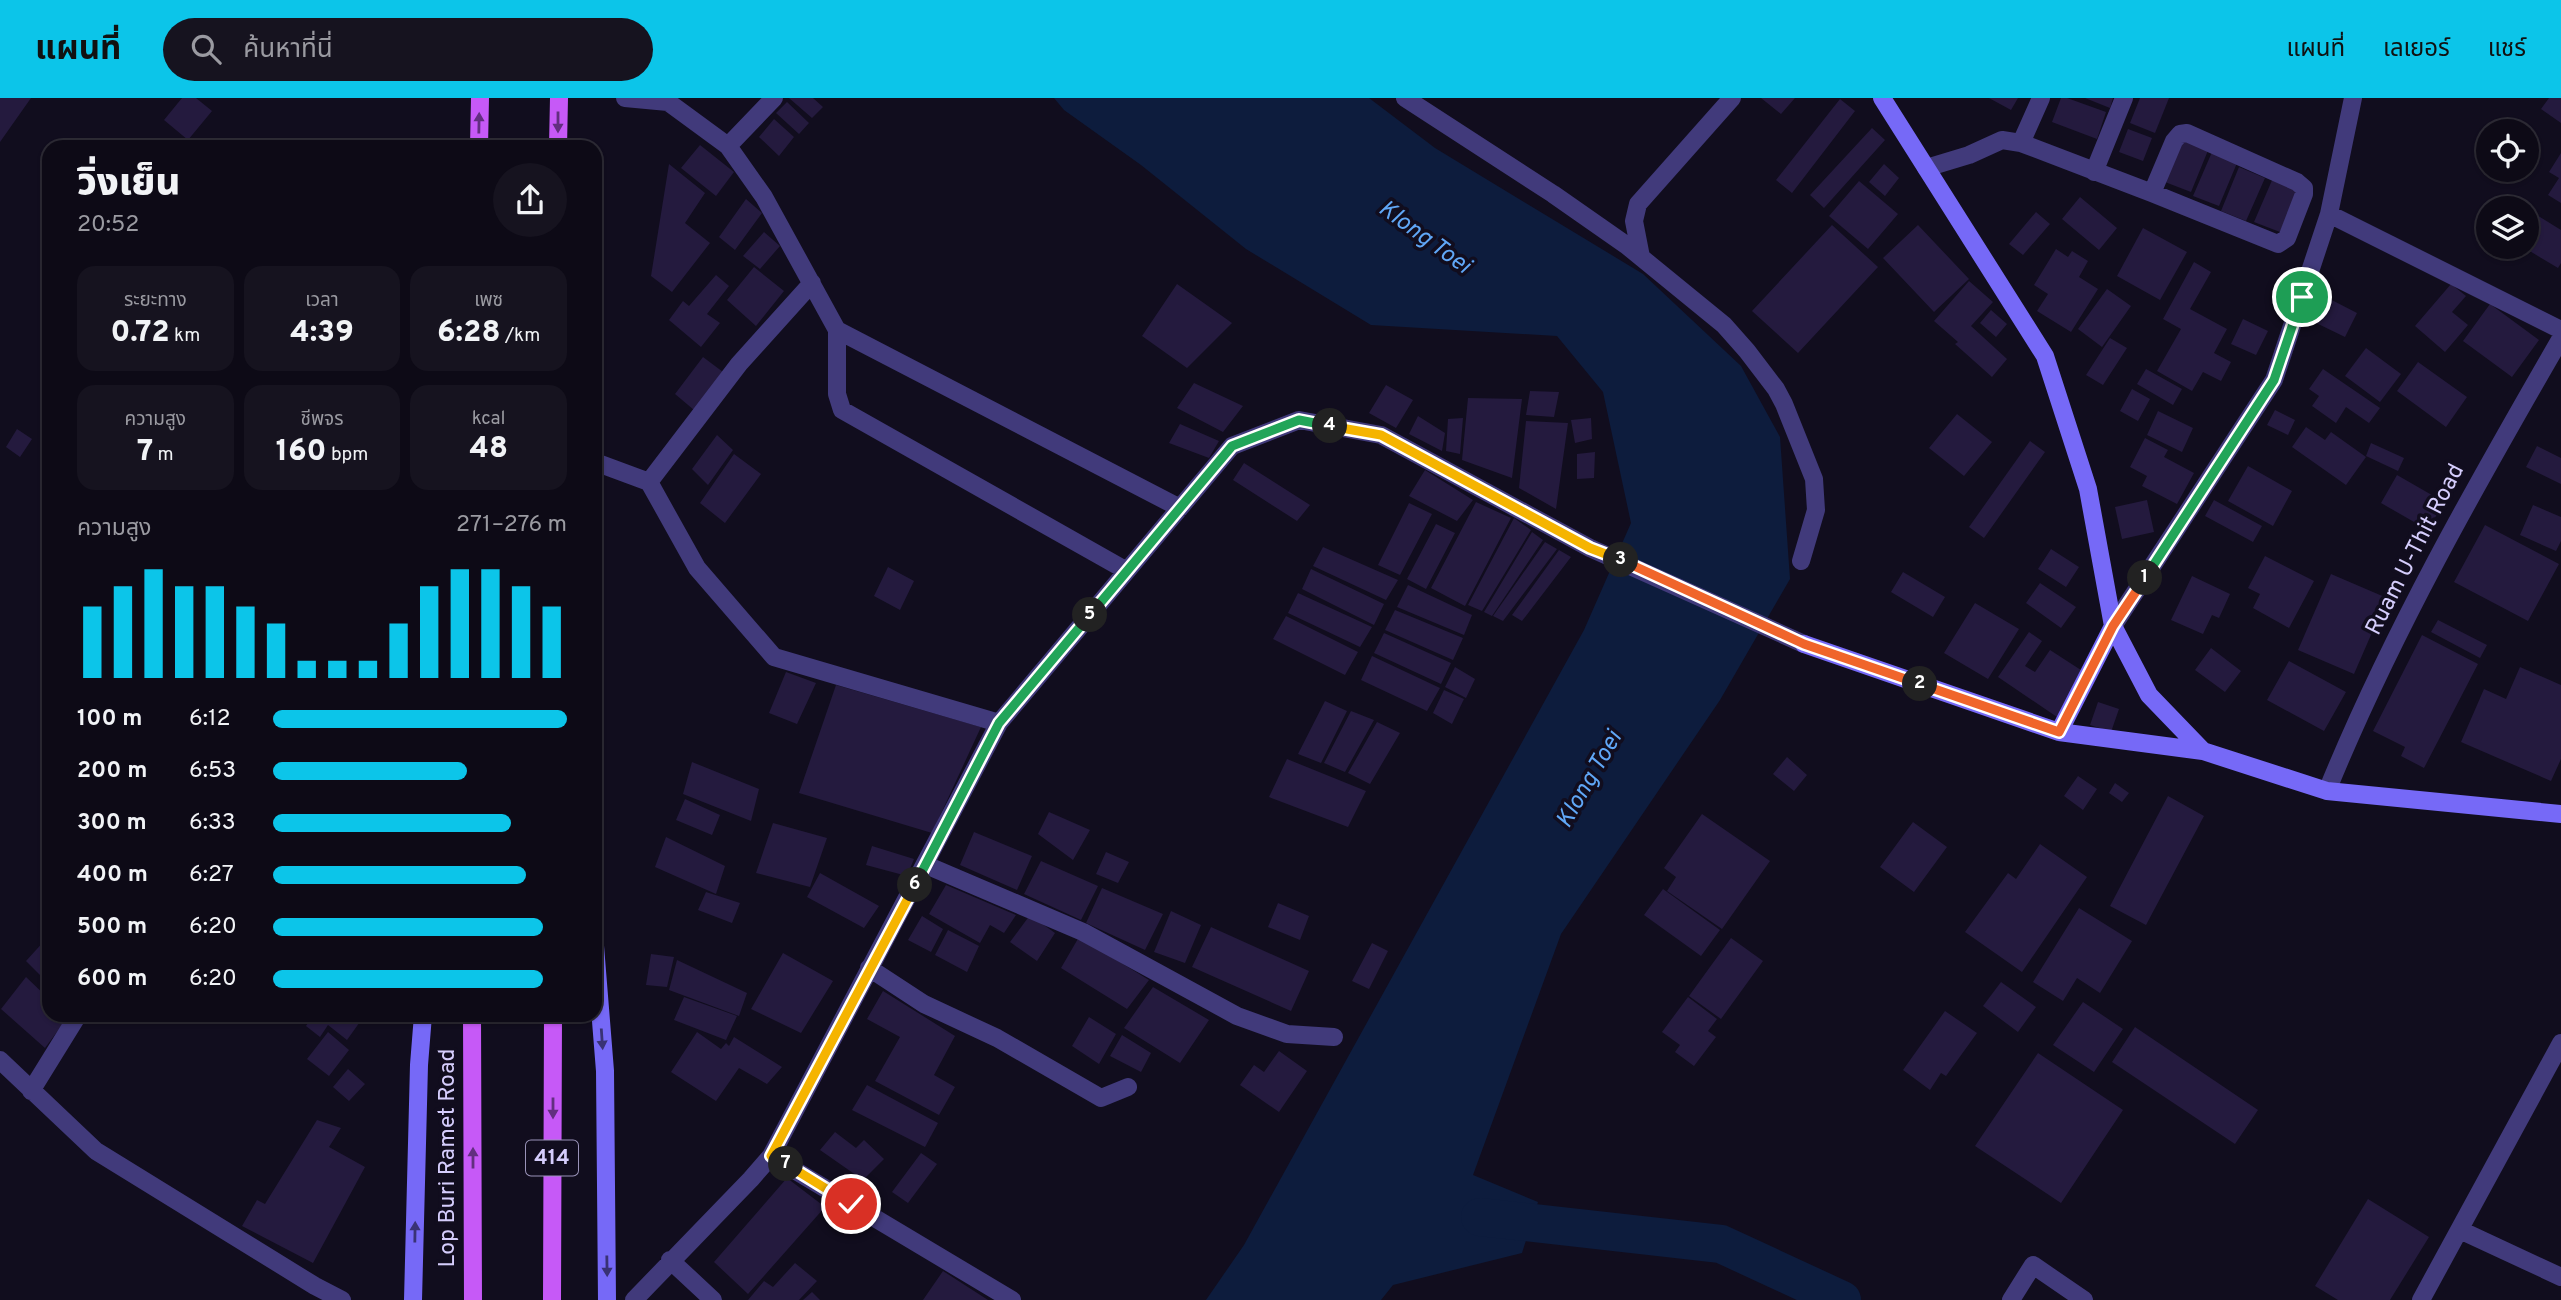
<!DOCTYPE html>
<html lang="th">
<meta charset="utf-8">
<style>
:root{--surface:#0d0a16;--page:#16131f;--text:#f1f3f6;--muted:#9a9aa1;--line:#2d2b35;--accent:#0cc5e9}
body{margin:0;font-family:Overpass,"Noto Sans Thai",sans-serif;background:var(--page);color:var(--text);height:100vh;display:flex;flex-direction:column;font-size:26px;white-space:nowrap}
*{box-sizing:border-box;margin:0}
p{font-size:23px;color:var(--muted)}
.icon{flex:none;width:38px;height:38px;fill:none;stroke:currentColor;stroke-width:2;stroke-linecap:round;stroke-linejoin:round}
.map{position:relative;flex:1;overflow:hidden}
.drawer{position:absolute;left:42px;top:42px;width:560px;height:882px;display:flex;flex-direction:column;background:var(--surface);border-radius:21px;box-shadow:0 2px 5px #0004,0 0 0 2px var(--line)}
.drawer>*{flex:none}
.controls{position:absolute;left:2476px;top:21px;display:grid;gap:14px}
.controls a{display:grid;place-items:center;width:63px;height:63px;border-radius:50%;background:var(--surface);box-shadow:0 2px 5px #0004,0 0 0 2px var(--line);font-size:35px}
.pin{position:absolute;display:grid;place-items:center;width:60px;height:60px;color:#fff;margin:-30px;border:4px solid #fff;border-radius:50%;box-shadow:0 2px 7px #0007}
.km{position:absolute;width:35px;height:35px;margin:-18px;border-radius:50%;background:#222;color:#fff;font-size:19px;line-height:35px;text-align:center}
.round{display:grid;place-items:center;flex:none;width:74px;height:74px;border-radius:37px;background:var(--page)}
.head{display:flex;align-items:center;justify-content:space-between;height:119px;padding:0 35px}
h1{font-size:38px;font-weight:800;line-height:52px}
.figures{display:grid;grid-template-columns:repeat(3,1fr);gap:10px;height:119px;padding:7px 35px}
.figures div{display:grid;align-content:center;border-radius:18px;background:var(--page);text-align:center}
.figures b{font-size:30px;font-weight:800}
.figures small{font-size:19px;font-weight:400}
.figures p{font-size:19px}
.chart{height:196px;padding:14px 35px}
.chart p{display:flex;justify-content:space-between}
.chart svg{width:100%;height:126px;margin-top:7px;stroke:var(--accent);stroke-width:6}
ul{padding:0 35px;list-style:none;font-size:23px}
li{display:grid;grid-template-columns:112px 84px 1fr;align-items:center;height:52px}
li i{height:18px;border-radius:9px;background:var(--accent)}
header{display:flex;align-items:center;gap:42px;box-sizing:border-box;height:98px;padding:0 35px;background:var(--accent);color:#111}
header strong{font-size:33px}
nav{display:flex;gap:38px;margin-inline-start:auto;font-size:24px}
.search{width:490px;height:63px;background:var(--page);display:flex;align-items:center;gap:18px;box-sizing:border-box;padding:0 24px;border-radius:38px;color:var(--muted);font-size:26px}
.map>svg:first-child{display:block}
.water{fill:#0d1c3d}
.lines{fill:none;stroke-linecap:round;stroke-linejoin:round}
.river{stroke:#0d1c3d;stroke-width:38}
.building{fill:#241a3e}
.street{stroke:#413a7b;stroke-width:18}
.secondary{stroke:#7669f7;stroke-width:18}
.primary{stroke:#c659f7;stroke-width:18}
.oneway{fill:#622f80}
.oneway2{fill:#393275}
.split-1-casing{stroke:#fff;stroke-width:14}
.split-2-casing{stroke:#fff;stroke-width:14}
.split-3-casing{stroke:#fff;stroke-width:14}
.split-4-casing{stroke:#fff;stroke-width:14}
.split-5-casing{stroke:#fff;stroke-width:14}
.split-6-casing{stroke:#fff;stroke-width:14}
.split-7-casing{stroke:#fff;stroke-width:14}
.split-8-casing{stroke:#fff;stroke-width:14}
.split-1{stroke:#22a559;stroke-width:9}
.split-2{stroke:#f0652b;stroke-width:9}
.split-3{stroke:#f0652b;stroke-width:9}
.split-4{stroke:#f5b400;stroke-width:9}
.split-5{stroke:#22a559;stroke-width:9}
.split-6{stroke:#22a559;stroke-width:9}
.split-7{stroke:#f5b400;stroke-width:9}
.split-8{stroke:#f5b400;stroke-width:9}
.labels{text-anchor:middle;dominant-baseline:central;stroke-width:7;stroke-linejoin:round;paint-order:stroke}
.shield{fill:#110d1e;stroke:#9a93b9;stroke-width:2}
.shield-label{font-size:21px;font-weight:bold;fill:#d5cdfc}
.street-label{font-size:23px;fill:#d5cdfc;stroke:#110d1e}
.water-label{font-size:24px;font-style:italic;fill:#60a7f7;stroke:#110d1e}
</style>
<header>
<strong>แผนที่</strong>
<div class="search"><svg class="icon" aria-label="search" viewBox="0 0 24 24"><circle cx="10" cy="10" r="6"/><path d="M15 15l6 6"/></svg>ค้นหาที่นี่</div>
<nav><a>แผนที่</a><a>เลเยอร์</a><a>แชร์</a></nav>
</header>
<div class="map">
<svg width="2561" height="1202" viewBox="0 0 2561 1202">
<rect width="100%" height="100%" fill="#110d1e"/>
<!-- water -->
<path class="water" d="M1054 0H1369L1435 50 1643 176 1741 268 1780 339 1790 481 1720 602 1561 836 1473 1077 1538 1104 1522 1155 1393 1187 1381 1202H1206L1244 1147 1584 532 1631 425 1603 294 1557 238 1371 227 1246 151 1141 67 1064 12Z"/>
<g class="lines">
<!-- river -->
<path class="river" d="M1480 1119 1721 1146 1842 1202"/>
</g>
<!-- building -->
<path class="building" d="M0 0H31L0 44Z
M182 0H196L212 13 188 42 164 22Z
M789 0H813L823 9 812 20Z
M1761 0H1795L1781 16Z
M1989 0H2018L2011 12Z
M2061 0H2067L2106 14 2097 41 2052 24Z
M2085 0H2113L2110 10Z
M2140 0H2169L2155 35 2130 25Z
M2549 0H2561V25L2541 11Z
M1840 1 1855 13 1792 95 1776 82Z
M787 4 809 25 799 36 776 15Z
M774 21 794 39 779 58 759 39Z
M1872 30 1885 42 1824 110 1810 97Z
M2128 31 2152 40 2143 63 2119 54Z
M2184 40 2209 50 2191 94 2165 84Z
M700 47 734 74 716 98 681 70Z
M2212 54 2237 65 2219 108 2193 98Z
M2561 55V105L2548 97 2559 80 2549 74Z
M669 66 705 95 685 125 710 145 672 194 651 178Z
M1884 66 1899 80 1885 98 1869 84Z
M2239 69 2265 80 2246 123 2221 113Z
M2273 80 2298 91 2280 134 2254 124Z
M1859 83 1898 116 1868 151 1829 118Z
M2080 99 2117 130 2099 152 2062 121Z
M746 101 762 115 735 152 719 139Z
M2527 111 2561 132V165L2558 170 2523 149H2527Z
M2036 114 2050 126 2023 157 2009 146Z
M1832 127 1878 169 1798 255 1752 213Z
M1918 127 1969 181 1934 214 1883 160Z
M2143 130 2187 154 2160 202 2117 178Z
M764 134 780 148 760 171 743 158Z
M2056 151 2068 159 2072 153 2088 163 2079 179 2098 191 2071 234 2037 213 2048 196 2034 187Z
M2194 164 2211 174 2190 211 2227 231 2214 255 2231 264 2221 283 2203 274 2192 293 2157 273 2181 231 2163 221Z
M754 169 784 193 756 228 727 202Z
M716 177 729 188 707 216 720 225 701 249 669 222 683 203 689 208Z
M1969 183 1993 204 1971 228 2007 261 1992 279 1955 246 1958 244 1934 223Z
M1177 186 1232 225 1187 270 1142 238Z
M2451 186 2466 198 2452 214 2468 227 2445 254 2415 228Z
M2107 191 2131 208 2102 249 2078 231Z
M2322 197 2357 215 2345 239 2310 222Z
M2490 206 2539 242 2512 279 2463 243Z
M1991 212 2007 226 1996 239 1980 225Z
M2243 221 2268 233 2256 257 2231 246Z
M2110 240 2127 250 2103 287 2086 277Z
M2366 250 2401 276 2380 304 2345 278Z
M703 259 723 274 694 312 675 296Z
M2418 264 2467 299 2446 329 2397 293Z
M2146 271 2182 291 2173 307 2137 286Z
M2323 271 2380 310 2369 325 2346 309 2336 325 2312 308 2319 298 2309 291Z
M1194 285 1243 308 1223 334 1177 310Z
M1386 287 1413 302 1396 330 1369 315Z
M2132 291 2150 301 2138 323 2120 313Z
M1530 293 1559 294 1554 319 1526 317Z
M1468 300 1522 301 1512 380 1462 362Z
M2275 312 2295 322 2288 337 2267 327Z
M2158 313 2193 330 2182 354 2147 337Z
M1957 316 1992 344 1964 378 1929 350Z
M1418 318 1445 335 1442 353 1409 336Z
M1463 320 1460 356 1446 353 1448 321Z
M1591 320 1592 341 1575 345 1571 322Z
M1526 323 1568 325 1556 411 1519 390Z
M1180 326 1219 343 1209 360 1169 345Z
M2306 329 2325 342 2331 334 2366 359 2346 387 2292 349Z
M17 331 32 341 20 359 6 349Z
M717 337 733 352 708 387 692 371Z
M2145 340 2168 352 2164 359 2194 375 2177 406 2142 388 2147 378 2130 369Z
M2030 343 2045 354 1984 440 1969 429Z
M2371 345 2404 360 2398 373 2366 358Z
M2537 348 2561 360V386L2526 369Z
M1595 354 1594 380 1577 381V356Z
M734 356 761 376 725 425 700 405Z
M1244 365 1310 407 1297 423 1233 382Z
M2248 368 2292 393 2273 428 2228 403Z
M1425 372 1473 402 1457 423 1409 398Z
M2397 377 2444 404 2428 432 2381 405Z
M2147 402 2154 434 2122 441 2115 409Z
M2214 402 2262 428 2253 444 2205 418Z
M1476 404 1511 420 1465 508 1431 490Z
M1409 405 1432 416 1400 477 1378 467Z
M2533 407 2561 419V443L2556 453 2520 437Z
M1514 420 1531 432 1482 513 1468 507Z
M1436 426 1455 435 1426 491 1407 481Z
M2485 427 2559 466 2528 523 2454 484Z
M1532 434 1543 442 1492 518 1484 514Z
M1545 444 1557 451 1503 523 1493 518Z
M1323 449 1398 482 1386 502 1313 468Z
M2051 451 2079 469 2066 489 2038 471Z
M1559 452 1571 459 1522 523 1512 517Z
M2265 458 2314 483 2289 530 2253 510 2260 496 2248 490Z
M888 469 914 483 900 512 874 498Z
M1311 471 1384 506 1374 527 1302 491Z
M1903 474 1945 499 1933 519 1891 494Z
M2331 476 2387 500 2354 576 2298 552Z
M2192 478 2230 496 2219 520 2212 517 2203 536 2171 522Z
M2040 485 2076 509 2061 530 2026 505Z
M1408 487 1472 517 1464 537 1397 509Z
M1298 495 1372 529 1360 549 1288 515Z
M1975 505 2019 531 1988 581 1944 555Z
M1395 512 1463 540 1453 562 1385 532Z
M1286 518 1358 554 1345 577 1273 541Z
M2438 522 2487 547 2480 560 2431 534Z
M2029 534 2042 543 2025 568 2035 574 2050 552 2084 574 2057 619 1998 579Z
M1384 535 1451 565 1441 586 1374 555Z
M2422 537 2478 566 2424 670 2401 658 2405 649 2373 633Z
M2211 550 2241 573 2225 594 2195 572Z
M1372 558 1440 590 1427 613 1361 582Z
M2289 563 2346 594 2324 633 2267 602Z
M1455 569 1475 581 1466 600 1445 589Z
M2520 569 2561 587V661L2551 683 2461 644 2484 591 2506 601Z
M786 574 816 585 797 626 769 615Z
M836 587 981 629 932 735 799 695Z
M1444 592 1464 601 1452 626 1433 615Z
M1325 603 1347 613 1321 665 1298 656Z
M2098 604 2119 611 2111 634 2090 627Z
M1351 613 1374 622 1345 674 1324 665Z
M1377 624 1400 635 1370 686 1348 675Z
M1787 659 1807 677 1794 693 1773 676Z
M1287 661 1366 693 1348 729 1269 699Z
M692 664 759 691 751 723 683 696Z
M2078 678 2097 691 2083 712 2064 698Z
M2115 685 2129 695 2122 704 2109 695Z
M2168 698 2204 718 2146 827 2110 808Z
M685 701 720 717 712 737 676 722Z
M1049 714 1090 732 1073 762 1038 736Z
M1702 716 1770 763 1722 831 1667 793 1676 779 1664 770Z
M1913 724 1947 749 1914 794 1880 769Z
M773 725 827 740 810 789 756 775Z
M974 734 1032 758 1017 792 960 767Z
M666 739 725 768 716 796 655 769Z
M2040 746 2087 779 2022 874 1965 834 2008 775 2016 781Z
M872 748 914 761 907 778 866 767Z
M1106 754 1129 764 1118 785 1096 776Z
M1041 763 1098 788 1081 822 1024 796Z
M820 775 879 808 864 830 807 799Z
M946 787 1016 817 1004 835 990 827 980 845 929 816Z
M1102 790 1163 816 1145 852 1086 825Z
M1663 791 1720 832 1701 858 1644 817Z
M706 794 740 805 732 825 698 812Z
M1278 805 1309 818 1300 842 1268 829Z
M2079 810 2132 843 2100 895 2077 880 2063 903 2033 884Z
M1171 813 1201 827 1185 865 1154 854Z
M1030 817 1055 835 1037 863 1010 844Z
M922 818 943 831 931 854 908 842Z
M1211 829 1309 873 1291 913 1192 869Z
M948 832 979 848 967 874 935 857Z
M1079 839 1149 882 1127 911 1061 870Z
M1731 840 1763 863 1721 921 1689 898Z
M46 841 49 844V886L26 863Z
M1372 845 1388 853 1369 891 1352 883Z
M783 855 833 883 801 935 751 911Z
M651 856 674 859 667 889 646 887Z
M677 862 747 895 739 918 669 892Z
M26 879 49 901V917L68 919 45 950 1 911Z
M2001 884 2036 909 2018 934 1983 908Z
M1153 889 1209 922 1180 965 1124 930Z
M883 893 955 938 934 977 955 989 939 1017 875 983 900 939 867 921Z
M684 899 737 918 726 942 674 922Z
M1688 899 1717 921 1708 933 1716 939 1694 968 1675 954 1680 947 1662 934Z
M2083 904 2123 931 2094 974 2053 947Z
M1945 913 1977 935 1946 978 1941 975 1930 992 1903 972Z
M313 917H356L362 921 347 942 328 927 320 939 306 928Z
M1089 919 1116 936 1099 966 1072 948Z
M2135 929 2258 1012 2235 1046 2112 964Z
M328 934 349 952 329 978 307 961Z
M697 934 721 951 726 945 729 948 734 939 782 969 767 986 739 970 716 1003 671 974Z
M1122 937 1151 955 1141 974 1110 958Z
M1279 953 1307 973 1279 1014 1240 987 1254 967 1264 974Z
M2038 955 2123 1012 2061 1105 1975 1048Z
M348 971 365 986 349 1003 333 989Z
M867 987 938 1025 925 1049 852 1012Z
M317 1022 341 1030 329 1049 365 1069 313 1165 242 1128 257 1102 265 1106Z
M835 1034 856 1050 864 1042 884 1061 863 1082 820 1052Z
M921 1055 937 1066 908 1105 892 1094Z
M787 1080 825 1109 748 1196 714 1164Z
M2368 1101 2429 1139 2390 1202H2338L2315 1188Z
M795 1165 817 1183 799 1202H748L764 1183 773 1189Z
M943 1173 988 1202H923Z
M812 1194 820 1202H803Z"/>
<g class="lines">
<!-- street -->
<path class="street" d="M625 0 668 4 728 48 764 99 837 232V296L842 312 1127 473
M1405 0 1553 96 1626 147 1724 227 1747 253 1776 291 1784 306 1814 381 1816 412 1801 463
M2021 45 2041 0
M728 48 774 0
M1926 70 1969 57 2002 42 2021 45 2152 95 2278 146 2287 140 2304 96V90L2297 84 2187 35 2180 36 2174 43 2152 95
M2094 74 2124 0
M2329 116 2561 232
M1641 159 1634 123 1638 106 1732 0
M837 232 1180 410
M595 364 649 384 697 470 774 559 999 625
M649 384 739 266 812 185
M2113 528 2274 282 2329 116 2353 0
M2327 693C2391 536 2476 387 2561 240
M926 767 1083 834 1237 918 1287 936 1334 939
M869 870 924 906 997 940 1101 1000 1128 989
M0 962 96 1053 315 1188 342 1202
M31 993 78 917
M771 1058 1012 1202
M2460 1132 2561 1179
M670 1162 713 1202
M634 1202 751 1081 771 1058 999 625 1232 348 1299 322 1381 337 1590 450 1804 546
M2011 1202 2033 1167 2084 1202
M2421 1202 2561 945"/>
<!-- secondary -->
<path class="secondary" d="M1882 0 2045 258 2088 391 2113 528 2149 597 2203 653 2327 693 2561 716
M1804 546 2059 634 2203 653
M2059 634 2113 528
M595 848 605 973 607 1202
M413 1202 419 967 423 917"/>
<!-- primary -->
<path class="primary" d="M479 49 480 0
M558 49 559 0
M472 917 473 1202
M552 1202 553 917"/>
</g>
<!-- one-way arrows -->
<defs><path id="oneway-solid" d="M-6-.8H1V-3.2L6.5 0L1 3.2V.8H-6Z" transform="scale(1.75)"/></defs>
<g class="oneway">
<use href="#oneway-solid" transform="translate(558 24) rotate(90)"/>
<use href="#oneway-solid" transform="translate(479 25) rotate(-89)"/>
<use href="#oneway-solid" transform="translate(553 1010) rotate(90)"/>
<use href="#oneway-solid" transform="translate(473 1060) rotate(-90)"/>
</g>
<g class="oneway2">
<use href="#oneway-solid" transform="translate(602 941) rotate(86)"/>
<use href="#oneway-solid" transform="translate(415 1134) rotate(-89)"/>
<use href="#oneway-solid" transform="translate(607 1168) rotate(89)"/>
</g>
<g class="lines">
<defs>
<path id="split-1" d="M2145 480 2274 282 2302 199"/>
<path id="split-2" d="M1920 586 2059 634 2113 528 2145 480"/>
<path id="split-3" d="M1621 462 1804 546 1920 586"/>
<path id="split-4" d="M1330 328 1381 337 1590 450 1621 462"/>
<path id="split-5" d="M1090 517 1232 348 1299 322 1330 328"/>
<path id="split-6" d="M915 787 999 625 1090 517"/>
<path id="split-7" d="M786 1066 771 1058 915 787"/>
<path id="split-8" d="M786 1066 851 1106"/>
</defs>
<!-- split-1 casing -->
<use href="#split-1" class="split-1-casing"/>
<!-- split-2 casing -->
<use href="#split-2" class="split-2-casing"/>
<!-- split-3 casing -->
<use href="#split-3" class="split-3-casing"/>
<!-- split-4 casing -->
<use href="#split-4" class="split-4-casing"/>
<!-- split-5 casing -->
<use href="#split-5" class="split-5-casing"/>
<!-- split-6 casing -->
<use href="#split-6" class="split-6-casing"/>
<!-- split-7 casing -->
<use href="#split-7" class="split-7-casing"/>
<!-- split-8 casing -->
<use href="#split-8" class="split-8-casing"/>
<!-- split-1 -->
<use href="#split-1" class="split-1"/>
<!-- split-2 -->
<use href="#split-2" class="split-2"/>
<!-- split-3 -->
<use href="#split-3" class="split-3"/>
<!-- split-4 -->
<use href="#split-4" class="split-4"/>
<!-- split-5 -->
<use href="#split-5" class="split-5"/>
<!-- split-6 -->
<use href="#split-6" class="split-6"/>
<!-- split-7 -->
<use href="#split-7" class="split-7"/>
<!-- split-8 -->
<use href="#split-8" class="split-8"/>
</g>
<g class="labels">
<!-- shield labels -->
<rect class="shield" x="526" y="1042.5" width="52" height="35" rx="5"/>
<g class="shield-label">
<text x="552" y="1060">414</text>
</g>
<!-- street labels -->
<g class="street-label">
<text transform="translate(2416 452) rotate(-63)">Ruam U-Thit Road</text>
<text transform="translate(448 1060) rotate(-90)">Lop Buri Ramet Road</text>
</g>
<!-- water labels -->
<g class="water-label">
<text transform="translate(1424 140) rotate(36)">Klong Toei</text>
<text transform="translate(1590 682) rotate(-60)">Klong Toei</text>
</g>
</g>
</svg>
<div class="controls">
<a><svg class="icon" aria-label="locate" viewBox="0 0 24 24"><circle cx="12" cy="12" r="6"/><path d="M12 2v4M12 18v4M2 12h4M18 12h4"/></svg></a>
<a><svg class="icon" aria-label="layers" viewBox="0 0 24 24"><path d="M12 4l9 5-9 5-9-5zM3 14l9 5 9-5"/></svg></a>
</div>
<div class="pin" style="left:2302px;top:199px;background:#1e9e55"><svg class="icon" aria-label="arrive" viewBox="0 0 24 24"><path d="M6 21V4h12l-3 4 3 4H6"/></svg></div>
<div class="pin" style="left:851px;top:1106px;background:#d93025"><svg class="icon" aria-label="check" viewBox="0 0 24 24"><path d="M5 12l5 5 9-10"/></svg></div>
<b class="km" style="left:2145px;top:480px">1</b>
<b class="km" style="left:1920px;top:586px">2</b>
<b class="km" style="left:1621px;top:462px">3</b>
<b class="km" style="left:1330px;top:328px">4</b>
<b class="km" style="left:1090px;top:517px">5</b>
<b class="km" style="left:915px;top:787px">6</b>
<b class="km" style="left:786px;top:1066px">7</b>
<section class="drawer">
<div class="head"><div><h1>วิ่งเย็น</h1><p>20:52</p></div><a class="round"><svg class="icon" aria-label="share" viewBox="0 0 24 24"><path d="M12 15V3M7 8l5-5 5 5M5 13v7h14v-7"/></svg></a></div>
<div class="figures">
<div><p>ระยะทาง</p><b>0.72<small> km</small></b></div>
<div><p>เวลา</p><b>4:39</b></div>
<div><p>เพซ</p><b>6:28<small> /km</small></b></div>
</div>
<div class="figures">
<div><p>ความสูง</p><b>7<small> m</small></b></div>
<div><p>ชีพจร</p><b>160<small> bpm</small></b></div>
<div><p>kcal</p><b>48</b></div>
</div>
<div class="chart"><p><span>ความสูง</span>271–276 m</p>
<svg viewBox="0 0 160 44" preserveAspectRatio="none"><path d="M5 44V19M15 44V12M25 44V6M35 44V12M45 44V12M55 44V19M65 44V25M75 44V38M85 44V38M95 44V38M105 44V25M115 44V12M125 44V6M135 44V6M145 44V12M155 44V19"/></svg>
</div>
<ul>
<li><b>100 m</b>6:12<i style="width:100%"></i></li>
<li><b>200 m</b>6:53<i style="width:66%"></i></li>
<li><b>300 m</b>6:33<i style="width:81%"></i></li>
<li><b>400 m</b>6:27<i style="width:86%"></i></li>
<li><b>500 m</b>6:20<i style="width:92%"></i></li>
<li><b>600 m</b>6:20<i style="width:92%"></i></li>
</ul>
</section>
</div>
